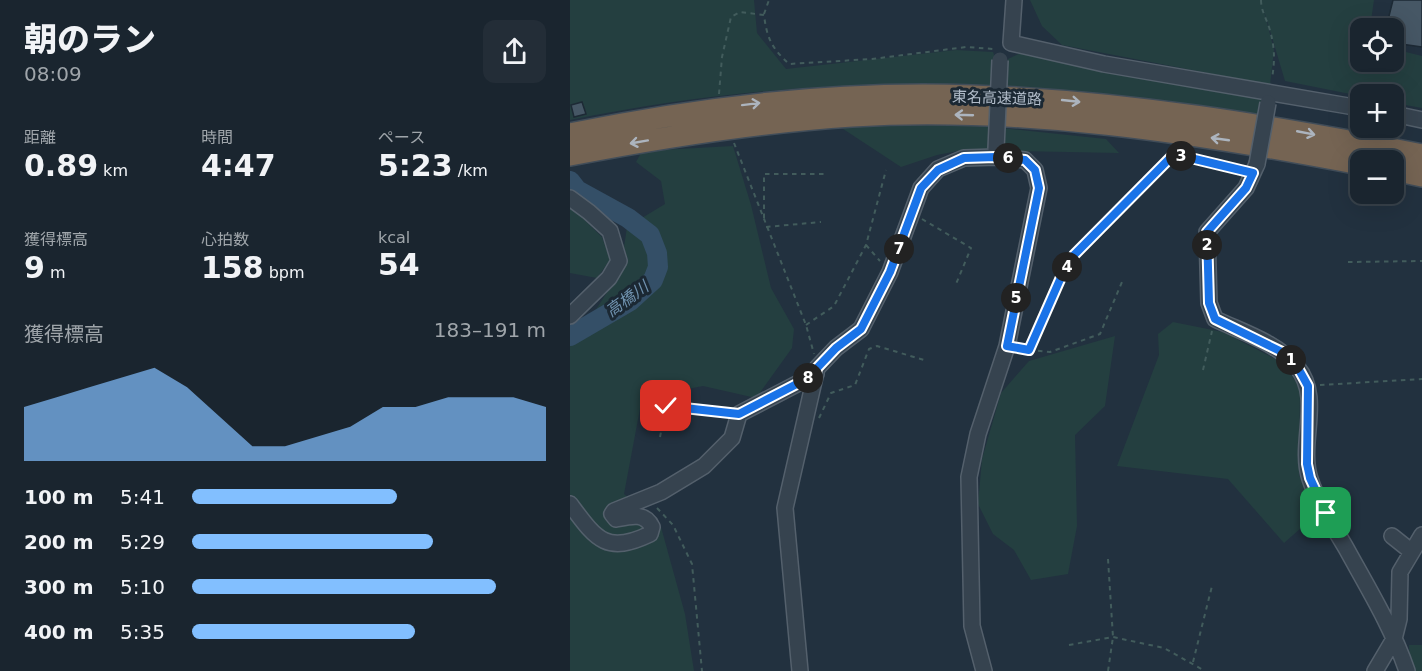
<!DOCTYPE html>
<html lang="ja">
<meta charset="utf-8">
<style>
:root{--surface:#1a252f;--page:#232d37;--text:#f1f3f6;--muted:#9fa5aa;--line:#38424b;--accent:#82bfff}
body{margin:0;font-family:"DejaVu Sans","Noto Sans JP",sans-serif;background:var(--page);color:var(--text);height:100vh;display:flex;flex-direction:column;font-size:22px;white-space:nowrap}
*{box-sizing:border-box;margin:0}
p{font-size:20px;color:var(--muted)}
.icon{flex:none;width:33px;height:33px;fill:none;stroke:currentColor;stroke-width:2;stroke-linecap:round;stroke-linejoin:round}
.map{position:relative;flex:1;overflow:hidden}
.drawer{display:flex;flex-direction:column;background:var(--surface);width:570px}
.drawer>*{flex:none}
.fabs{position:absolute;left:780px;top:18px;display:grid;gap:12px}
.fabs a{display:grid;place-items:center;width:54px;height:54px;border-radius:12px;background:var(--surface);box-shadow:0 6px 24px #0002,0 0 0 2px var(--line);font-size:30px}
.pin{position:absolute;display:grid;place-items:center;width:51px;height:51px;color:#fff;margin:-26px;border-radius:12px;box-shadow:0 3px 9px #0006}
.km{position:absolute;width:30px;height:30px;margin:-15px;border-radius:50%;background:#222;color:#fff;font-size:16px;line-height:30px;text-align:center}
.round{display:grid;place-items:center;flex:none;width:63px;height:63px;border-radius:12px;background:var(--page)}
.summary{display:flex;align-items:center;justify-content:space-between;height:102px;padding:0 24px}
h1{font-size:33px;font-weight:800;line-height:45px}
.stats{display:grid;grid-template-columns:repeat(3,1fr);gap:9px;height:102px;padding:6px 24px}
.stats div{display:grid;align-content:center}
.stats b{font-size:30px;font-weight:800}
.stats small{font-size:16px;font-weight:400}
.stats p{font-size:16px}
.chart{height:168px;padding:12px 24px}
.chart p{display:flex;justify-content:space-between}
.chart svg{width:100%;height:108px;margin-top:6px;fill:var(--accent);opacity:.7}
ul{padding:0 24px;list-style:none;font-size:20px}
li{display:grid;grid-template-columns:96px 72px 1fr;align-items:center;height:45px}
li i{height:15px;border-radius:8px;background:var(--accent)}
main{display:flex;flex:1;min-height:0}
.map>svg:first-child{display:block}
.green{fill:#243f40}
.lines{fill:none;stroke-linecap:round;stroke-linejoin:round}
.river{stroke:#344f67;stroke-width:20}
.building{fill:#465765;stroke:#1d2a35;stroke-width:1.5}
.minor-casing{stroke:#54606c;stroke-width:18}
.highway-casing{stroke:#414d59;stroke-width:24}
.path{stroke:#425c5c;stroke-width:2;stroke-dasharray:4.5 4.5;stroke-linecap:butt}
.minor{stroke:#36434f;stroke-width:15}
.highway{stroke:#756453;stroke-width:21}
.minor-bridge-casing{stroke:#54606c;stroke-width:18;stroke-linecap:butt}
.minor-bridge{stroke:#36434f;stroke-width:15}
.oneway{stroke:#acb4be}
.route-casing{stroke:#fff;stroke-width:12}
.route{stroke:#1a73e8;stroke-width:8}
.labels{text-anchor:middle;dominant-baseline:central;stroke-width:6;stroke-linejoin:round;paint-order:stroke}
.street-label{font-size:15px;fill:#b2bdca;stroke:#1b2833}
.water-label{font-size:16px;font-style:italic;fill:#7092af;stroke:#1b2833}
</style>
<main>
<section class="drawer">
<div class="summary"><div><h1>朝のラン</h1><p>08:09</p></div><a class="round"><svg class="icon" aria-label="share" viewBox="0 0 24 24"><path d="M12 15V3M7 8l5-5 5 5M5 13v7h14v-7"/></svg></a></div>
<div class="stats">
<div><p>距離</p><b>0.89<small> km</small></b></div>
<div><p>時間</p><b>4:47</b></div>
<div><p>ペース</p><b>5:23<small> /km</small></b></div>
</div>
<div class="stats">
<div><p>獲得標高</p><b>9<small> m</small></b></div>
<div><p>心拍数</p><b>158<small> bpm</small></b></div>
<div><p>kcal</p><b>54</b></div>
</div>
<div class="chart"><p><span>獲得標高</span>183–191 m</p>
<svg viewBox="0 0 160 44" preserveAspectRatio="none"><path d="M0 44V22L10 18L20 14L30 10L40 6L50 14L60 26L70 38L80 38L90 34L100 30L110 22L120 22L130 18L140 18L150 18L160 22V44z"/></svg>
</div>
<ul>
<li><b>100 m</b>5:41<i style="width:58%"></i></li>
<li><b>200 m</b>5:29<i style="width:68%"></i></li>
<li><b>300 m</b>5:10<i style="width:86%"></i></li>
<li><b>400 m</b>5:35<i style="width:63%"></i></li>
</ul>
</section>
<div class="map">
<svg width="852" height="671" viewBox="0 0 852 671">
<rect width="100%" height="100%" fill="#22313f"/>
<!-- green -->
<path class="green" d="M0 0H184L187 33 216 69 386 50 423 52 425 57 422 89C281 78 138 92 0 120Z
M460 0H804L800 28H790V62H824V49L852 56V108L824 103V94H790V96L715 81 693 7 704 50 700 85 492 45 472 26Z
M453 52 693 95 688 123 438 91V59Z
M264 123 413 126 536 139 549 153 393 150 367 155 331 167Z
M163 146 181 205 201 288 224 329 222 348 186 398 133 386 72 398 54 494 91 527 115 614 124 671H0V325L25 311 58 260 54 247 57 227 95 204 91 181 66 162 72 151Z
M0 206 32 237 40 260 27 278 0 273Z
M603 322 653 332 713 363 730 388 729 475 748 513 714 543 658 479 547 466 589 355 588 334Z
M545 336 535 406 505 435 507 526 498 574 461 580 444 550 423 534 408 504 412 459 431 393 459 361Z
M839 645H852V671H840Z"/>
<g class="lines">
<!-- river -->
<path class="river" d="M0 181 7 190 58 218 80 235 87 253 88 267 83 280 60 301 0 336"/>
</g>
<!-- building -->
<path class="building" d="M823 0H852V47L824 43V28H816Z
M12 102 16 114 4 117 1 105Z"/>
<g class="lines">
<defs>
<path id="minor" d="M444 0 441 43 534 64 790 108
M824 114 852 120
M687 164 676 188 637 232 639 303 645 319C672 332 708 343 727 367 753 398 728 443 740 479 748 503 763 526 776 548 798 588 822 627 837 671
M0 198 19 212 40 231 49 261 39 278 0 316
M0 504C26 539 36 555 80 534L82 527C75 512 61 516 46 519L42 514 44 511 91 492 134 466 162 438 169 414 246 374
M822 536 842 552
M230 671 215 508 247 368 266 348 291 329 320 272 351 188 368 169 394 158 426 157 455 160 465 170 469 188 437 346 408 434 399 477 402 626 414 671
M805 671 824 639 829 619 830 572 852 535"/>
<path id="highway" d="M0 134C132 107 267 91 402 96 554 101 703 126 852 155
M0 155C94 137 187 122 282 116 453 106 623 132 790 164
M824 170 852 176"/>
</defs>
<!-- minor casing -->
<use href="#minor" class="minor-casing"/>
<!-- highway casing -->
<use href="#highway" class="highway-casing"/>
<!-- path -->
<path class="path" d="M691 0C691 10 696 18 699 27 705 47 705 59 702 79
M194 14 199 0
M149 94 152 57 161 17 170 12 194 15C197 39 202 48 219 64L302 59 396 47 423 49
M164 143 236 325 244 354
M194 218V174H254
M352 219 401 248 386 284
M196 227 251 222
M296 245 310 261
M778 262 852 261
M236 325 264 306 296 245 316 170
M448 348 459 350 492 275 504 255 604 155 669 170
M459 350 480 352 530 334 552 282
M633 370 642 331
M750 385 852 379
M249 418 261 393 285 385 299 349 307 346 354 360
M90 437 96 406 158 412
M87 508 103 525 122 564 132 671
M538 559 543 637 538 671
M499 645 543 637 594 648 635 671
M623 662 642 586"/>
<!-- minor -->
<use href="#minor" class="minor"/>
<!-- highway -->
<use href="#highway" class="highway"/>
<defs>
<path id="minor-bridge" d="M426 149 430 60
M687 164 698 103"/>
</defs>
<!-- minor-bridge casing -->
<use href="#minor-bridge" class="minor-bridge-casing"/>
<!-- minor-bridge -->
<use href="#minor-bridge" class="minor-bridge"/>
</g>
<!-- one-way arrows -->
<defs><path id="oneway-shaft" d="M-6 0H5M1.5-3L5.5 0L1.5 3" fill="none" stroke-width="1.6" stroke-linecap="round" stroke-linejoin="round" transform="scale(1.5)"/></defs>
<g class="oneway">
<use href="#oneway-shaft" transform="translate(501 101) rotate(6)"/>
<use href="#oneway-shaft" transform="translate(181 104) rotate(-7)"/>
<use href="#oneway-shaft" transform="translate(394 115) rotate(-178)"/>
<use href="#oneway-shaft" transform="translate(736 133) rotate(11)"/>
<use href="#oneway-shaft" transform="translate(650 139) rotate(-172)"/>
<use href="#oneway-shaft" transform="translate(69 142) rotate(170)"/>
</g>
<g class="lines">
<defs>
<path id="route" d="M96 406 169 414 246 374 247 368 266 348 291 329 320 272 351 188 368 170 394 158 426 157 455 160 465 170 469 188 437 346 459 350 492 275 504 255 604 154 683 173 676 188 637 232 639 303 645 319 712 352 728 368 738 386 737 464 740 478 756 513"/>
</defs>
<!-- route casing -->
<use href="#route" class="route-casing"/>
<!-- route -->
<use href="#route" class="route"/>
</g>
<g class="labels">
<!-- street labels -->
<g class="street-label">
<text transform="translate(427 98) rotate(2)">東名高速道路</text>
</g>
<!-- water labels -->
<g class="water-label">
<text transform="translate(57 299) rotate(-36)">高橋川</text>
</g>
</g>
</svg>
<div class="fabs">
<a><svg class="icon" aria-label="locate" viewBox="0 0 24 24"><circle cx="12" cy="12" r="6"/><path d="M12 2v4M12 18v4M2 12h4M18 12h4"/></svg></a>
<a>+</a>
<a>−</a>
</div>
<div class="pin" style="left:756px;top:513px;background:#1e9e55"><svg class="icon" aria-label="arrive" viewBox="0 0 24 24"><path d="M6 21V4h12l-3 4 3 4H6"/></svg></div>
<div class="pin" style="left:96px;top:406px;background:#d93025"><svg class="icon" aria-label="check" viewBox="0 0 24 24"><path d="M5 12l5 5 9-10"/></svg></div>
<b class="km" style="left:721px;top:360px">1</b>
<b class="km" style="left:637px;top:245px">2</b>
<b class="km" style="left:611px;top:156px">3</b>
<b class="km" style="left:497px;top:267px">4</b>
<b class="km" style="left:446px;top:298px">5</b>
<b class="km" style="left:438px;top:158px">6</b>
<b class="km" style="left:329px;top:249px">7</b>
<b class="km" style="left:238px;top:378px">8</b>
</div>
</main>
